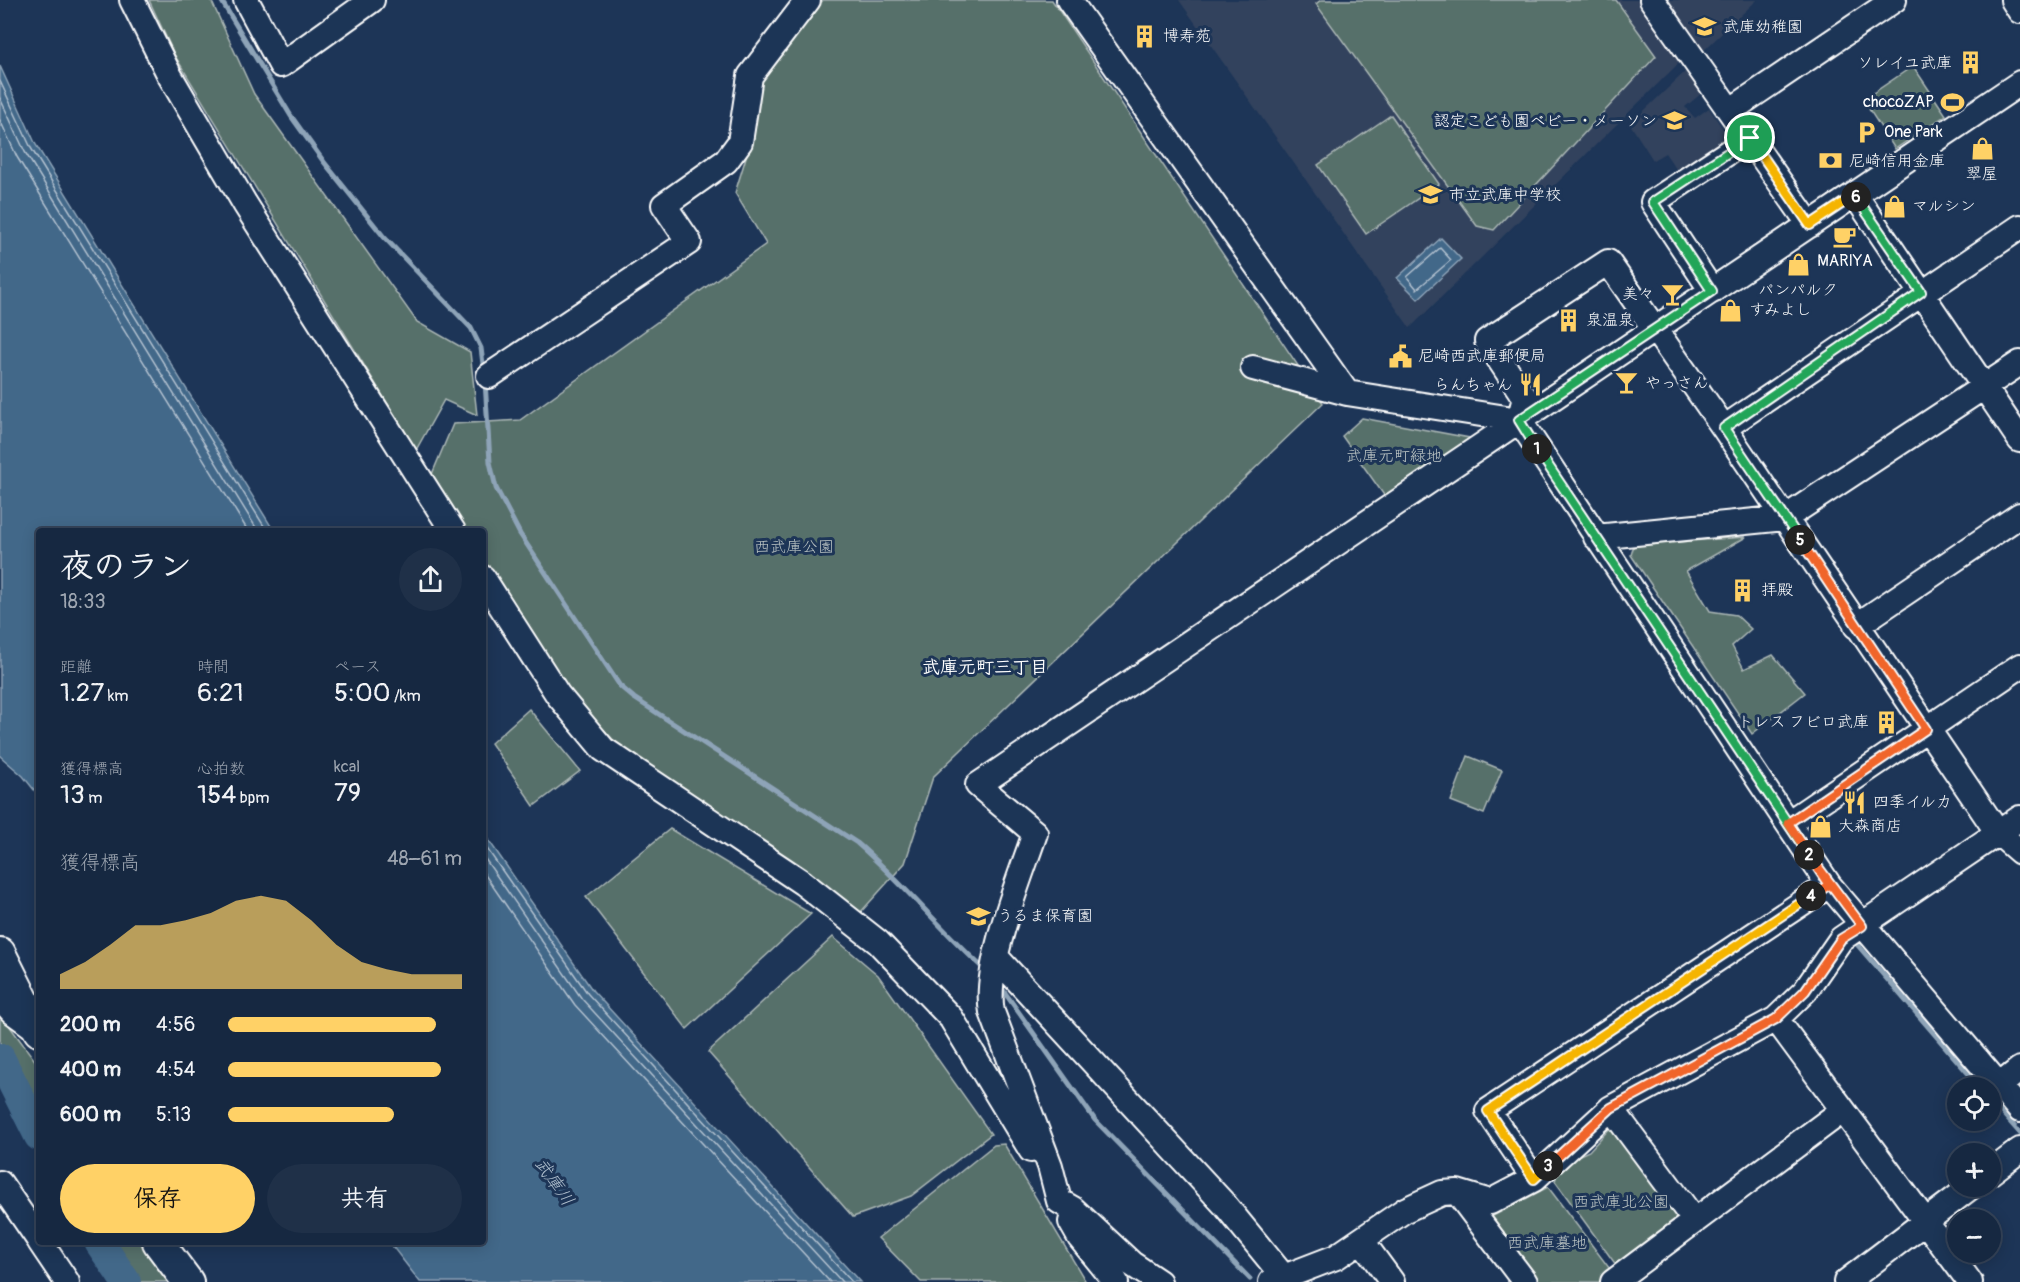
<!DOCTYPE html>
<html lang="ja">
<meta charset="utf-8">
<style>
:root{--surface:#162841;--page:#1f3048;--text:#f1f3f6;--muted:#9ea6b1;--line:#35445a;--accent:#ffd166}
body{margin:0;font-family:Pangolin,"Klee One",sans-serif;background:var(--page);color:var(--text);height:100vh;display:flex;flex-direction:column;font-size:22px;white-space:nowrap}
*{box-sizing:border-box;margin:0}
p{font-size:20px;color:var(--muted)}
.icon{flex:none;width:33px;height:33px;fill:none;stroke:currentColor;stroke-width:2;stroke-linecap:round;stroke-linejoin:round}
.map{position:relative;flex:1;overflow:hidden}
.panel{position:absolute;left:36px;top:528px;width:450px;height:717px;display:flex;flex-direction:column;background:var(--surface);border-radius:6px;box-shadow:0 3px 15px #0003,0 0 0 2px var(--line)}
.panel>*{flex:none}
.tools{position:absolute;left:1947px;top:1077px;display:grid;gap:12px}
.tools a{display:grid;place-items:center;width:54px;height:54px;border-radius:50%;background:var(--surface);box-shadow:0 3px 15px #0003,0 0 0 2px var(--line);font-size:30px}
.pin{position:absolute;display:grid;place-items:center;width:51px;height:51px;color:#fff;margin:-26px;border:3px solid #fff;border-radius:50%;box-shadow:0 2px 6px #0007}
.km{position:absolute;width:30px;height:30px;margin:-15px;border-radius:50%;background:#222;color:#fff;font-size:16px;line-height:30px;text-align:center}
.round{display:grid;place-items:center;flex:none;width:63px;height:63px;border-radius:32px;background:var(--page)}
.head{display:flex;align-items:center;justify-content:space-between;height:102px;padding:0 24px}
h1{font-size:33px;font-weight:600;line-height:45px}
.stats{display:grid;grid-template-columns:repeat(3,1fr);gap:9px;height:102px;padding:6px 24px}
.stats div{display:grid;align-content:center}
.stats b{font-size:26px;font-weight:600}
.stats small{font-size:16px;font-weight:400}
.stats p{font-size:16px}
.chart{height:168px;padding:12px 24px}
.chart p{display:flex;justify-content:space-between}
.chart svg{width:100%;height:108px;margin-top:6px;fill:var(--accent);opacity:.7}
.primary-button{display:flex;gap:12px;margin-top:auto;padding:12px 24px}
.primary-button a{flex:1;height:69px;border-radius:36px;background:var(--accent);color:#111;font-size:24px;font-weight:600;line-height:69px;text-align:center}
.primary-button a+a{background:var(--page);color:var(--text)}
ul{padding:0 24px;list-style:none;font-size:20px}
li{display:grid;grid-template-columns:96px 72px 1fr;align-items:center;height:45px}
li i{height:15px;border-radius:8px;background:var(--accent)}
.map>svg:first-child{display:block}
.built{fill:#32425d}
.green{fill:#576f6b;stroke:#abb7b5;stroke-width:1.5}
.water{fill:#426789;stroke:#8ea4b8;stroke-width:1.5}
.lines{fill:none;stroke-linecap:round;stroke-linejoin:round}
.shore{stroke:#b3c2d0;stroke-width:1.5}
.stream{stroke:#8ea4b8;stroke-width:5}
.river{stroke:#426789;stroke-width:30}
.minor-casing{stroke:#fff;stroke-width:28}
.major-casing{stroke:#fff;stroke-width:34}
.minor{stroke:#1d3557;stroke-width:24}
.major{stroke:#1d3557;stroke-width:30}
.split-1-casing{stroke:#fff;stroke-width:12}
.split-2-casing{stroke:#fff;stroke-width:12}
.split-3-casing{stroke:#fff;stroke-width:12}
.split-4-casing{stroke:#fff;stroke-width:12}
.split-5-casing{stroke:#fff;stroke-width:12}
.split-6-casing{stroke:#fff;stroke-width:12}
.split-7-casing{stroke:#fff;stroke-width:12}
.split-1{stroke:#22a559;stroke-width:8}
.split-2{stroke:#22a559;stroke-width:8}
.split-3{stroke:#f0652b;stroke-width:8}
.split-4{stroke:#f5b400;stroke-width:8}
.split-5{stroke:#f0652b;stroke-width:8}
.split-6{stroke:#22a559;stroke-width:8}
.split-7{stroke:#f5b400;stroke-width:8}
.labels{text-anchor:middle;dominant-baseline:central;stroke-width:6;stroke-linejoin:round;paint-order:stroke}
.poi-label{font-size:16px;fill:#fff;stroke:#1d3557;text-anchor:start}
.park-label{font-size:16px;fill:#bcc5c4;stroke:#1d3557}
.neighbourhood-label{font-size:18px;font-weight:bold;fill:#fff;stroke:#1d3557}
.water-label{font-size:18px;font-style:italic;fill:#b3c2d0;stroke:#1d3557}
</style>
<div class="map">
<svg width="2020" height="1282" viewBox="0 0 2020 1282">
<rect width="100%" height="100%" fill="#1d3557"/>
<filter id="ink" filterUnits="userSpaceOnUse"><feTurbulence type="fractalNoise" baseFrequency=".0167" numOctaves="2"/><feDisplacementMap in="SourceGraphic" scale="12" xChannelSelector="R" yChannelSelector="G"/><feConvolveMatrix kernelMatrix="1 2 1 2 8 2 1 2 1" color-interpolation-filters="sRGB"/></filter>
<g filter="url(#ink)">
<!-- built -->
<path class="built" d="M1179 0H1637L1680 62 1410 328Z
M1663 0H1757L1700 54Z
M1687 70 1702 93 1685 107 1695 118 1709 108 1733 144 1681 176 1665 153 1653 160 1630 124Z"/>
<!-- green -->
<path class="green" d="M149 0H211L254 94 417 322 470 352 477 415 444 400 416 450 175 56Z
M823 0H1052L1323 403 933 777 905 863 859 914 621 748 566 689 483 560V531H464L430 479 453 424 520 420 766 244 735 193 751 141 760 80Z
M1321 0H1616L1656 56 1494 230 1477 226 1316 4Z
M1913 66 1946 115 1895 149 1863 100Z
M1391 115 1439 184 1366 234 1318 165Z
M1362 418 1475 439 1386 498 1342 436Z
M1746 537 1686 571 1710 611 1736 615 1751 629 1732 646 1744 669 1773 655 1805 693 1752 734 1631 555 1634 545Z
M529 709 580 771 534 806 491 743Z
M1468 756 1502 770 1484 814 1451 801Z
M670 829 811 914 687 1029 586 897Z
M833 937 878 975 991 1134 911 1196 853 1217 708 1052Z
M0 1013 39 1066V1122L0 1053Z
M1613 1125 1686 1219 1619 1269 1555 1181 1560 1164 1589 1151Z
M1004 1144 1086 1282H921L878 1238 994 1145Z
M1548 1187 1613 1273 1601 1282H1533L1491 1225V1217Z
M109 1242H151L181 1282H136Z"/>
<!-- water -->
<path class="water" d="M0 66 36 145 274 531H39V796L23 776 0 756Z
M1441 238 1461 259 1418 299 1397 278Z
M483 832 593 991 860 1282H420L389 1242H483Z"/>
<g class="lines">
<!-- shore -->
<path class="shore" d="M0 81 31 148 267 531
M0 98 25 152 258 531
M0 120 17 157 248 531
M1440 248 1451 260 1417 289 1407 277Z
M483 843 588 994 852 1282
M483 856 582 999 842 1282
M483 872 575 1005 830 1282"/>
<!-- stream -->
<path class="stream" d="M221 0 291 116 324 162 384 237 471 328 481 348 484 372
M485 381 490 462 496 488 520 534 620 686 634 698 857 843C902 882 940 929 985 970
M1856 943 1981 1088
M998 983 1095 1120 1250 1279
M1990 1099 2020 1133"/>
<!-- river -->
<path class="river" d="M0 1058 39 1136
M99 1242 126 1282"/>
<defs>
<path id="minor" d="M132 0 170 76 245 204 453 531
M246 0 281 65 372 0
M1069 0 1347 393 1519 420
M1652 0 1810 225
M2013 0 2020 11
M1731 110 1894 0
M1855 195 2020 440
M1712 291 1653 202 1750 138
M1253 368 1347 393
M489 376 689 242 664 205 726 161 740 142 750 76 808 0
M1724 428 2020 227
M1596 537 1785 518 2020 363
M483 578 558 695 603 749 803 883 878 942 951 1018 1031 1150
M1856 626 2020 515
M1788 823 2020 666
M2020 852 1998 833 1724 428 1608 262 1487 341 1525 398 1519 420 1829 885 2020 1110
M996 957 1225 1205 1283 1276
M0 998 13 1012 39 1031
M1776 1019 1970 1282
M1999 1086 2020 1069
M1611 1108 1695 1221
M1990 1173 2020 1150
M1534 1179 1488 1111 1829 885
M0 1183 39 1240
M1457 1192 1525 1282
M1071 1222 1080 1238 1116 1282
M1362 1241 1392 1282
M40 1242 67 1282
M1159 1282 1132 1264 1073 1209 1059 1201 1050 1166 992 1012C983 967 1020 878 1035 833L978 785 2020 83
M1271 1282 1336 1257 1405 1210 1442 1193 1457 1192 1490 1202 1534 1179 1611 1108 1776 1019 1805 991 1841 939 2020 818
M1613 1282 1842 1111
M1846 1282 1972 1186"/>
<path id="major" d="M0 953 39 1031
M158 1242 188 1282"/>
</defs>
<!-- minor casing -->
<use href="#minor" class="minor-casing"/>
<!-- major casing -->
<use href="#major" class="major-casing"/>
<!-- minor -->
<use href="#minor" class="minor"/>
<!-- major -->
<use href="#major" class="major"/>
</g>
</g>
<g class="lines" filter="url(#ink)">
<defs>
<path id="split-1" d="M1537 449 1519 420 1712 291 1653 202 1750 138"/>
<path id="split-2" d="M1537 449 1809 855"/>
<path id="split-3" d="M1548 1166 1611 1108 1776 1019 1805 991 1841 939 1862 926 1809 855"/>
<path id="split-4" d="M1548 1166 1534 1179 1488 1111 1811 896"/>
<path id="split-5" d="M1800 540 1926 729 1788 823 1829 885 1811 896"/>
<path id="split-6" d="M1800 540 1724 428 1921 292 1856 197"/>
<path id="split-7" d="M1750 138 1810 225 1855 195 1856 197"/>
</defs>
<!-- split-1 casing -->
<use href="#split-1" class="split-1-casing"/>
<!-- split-2 casing -->
<use href="#split-2" class="split-2-casing"/>
<!-- split-3 casing -->
<use href="#split-3" class="split-3-casing"/>
<!-- split-4 casing -->
<use href="#split-4" class="split-4-casing"/>
<!-- split-5 casing -->
<use href="#split-5" class="split-5-casing"/>
<!-- split-6 casing -->
<use href="#split-6" class="split-6-casing"/>
<!-- split-7 casing -->
<use href="#split-7" class="split-7-casing"/>
<!-- split-1 -->
<use href="#split-1" class="split-1"/>
<!-- split-2 -->
<use href="#split-2" class="split-2"/>
<!-- split-3 -->
<use href="#split-3" class="split-3"/>
<!-- split-4 -->
<use href="#split-4" class="split-4"/>
<!-- split-5 -->
<use href="#split-5" class="split-5"/>
<!-- split-6 -->
<use href="#split-6" class="split-6"/>
<!-- split-7 -->
<use href="#split-7" class="split-7"/>
</g>
<!-- icons -->
<defs>
<symbol id="school-bare" viewBox="-9 -9 18 18"><path d="M0-5L7-2L0 1L-7-2ZM-4 1L0 2.5L4 1V4Q0 6-4 4Z" fill="#ffd166" stroke="#1d3557" stroke-width="2.5" paint-order="stroke"/></symbol>
<symbol id="building-bare" viewBox="-9 -9 18 18"><path d="M-4-6H4V6H1V3H-1V6H-4ZM-2.5-4.3h1.7v1.8h-1.7ZM.8-4.3h1.7v1.8H.8ZM-2.5-1h1.7V.8h-1.7ZM.8-1h1.7V.8H.8Z" fill="#ffd166" stroke="#1d3557" stroke-width="2.5" paint-order="stroke"/></symbol>
<symbol id="stadium-bare" viewBox="-9 -9 18 18"><path d="M0-5a6.5 5 0 1 0 0 10a6.5 5 0 1 0 0-10ZM-3.5-1.8h7v3.6h-7Z" fill="#ffd166" stroke="#1d3557" stroke-width="2.5" paint-order="stroke"/></symbol>
<symbol id="parking-bare" viewBox="-9 -9 18 18"><path d="M-3.5-5.5H1a3.5 3.5 0 0 1 0 7H-1V5.5H-3.5ZM-1-3.4V-.6H.8a1.4 1.4 0 0 0 0-2.8Z" fill="#ffd166" stroke="#1d3557" stroke-width="2.5" paint-order="stroke"/></symbol>
<symbol id="shop-bare" viewBox="-9 -9 18 18"><path d="M-5-2.5h2.3a2.7 3.5 0 0 1 5.4 0H5L5.5 6h-11ZM-1.5-2.5h3a1.5 2.3 0 0 0-3 0Z" fill="#ffd166" stroke="#1d3557" stroke-width="2.5" paint-order="stroke"/></symbol>
<symbol id="bank-bare" viewBox="-9 -9 18 18"><path d="M-6-4H6V4H-6ZM0-2.3a2.3 2.3 0 1 0 0 4.6a2.3 2.3 0 1 0 0-4.6Z" fill="#ffd166" stroke="#1d3557" stroke-width="2.5" paint-order="stroke"/></symbol>
<symbol id="cafe-bare" viewBox="-9 -9 18 18"><path d="M-5.5-4.5H6V0H3Q3 3.5 0 3.5H-2.5Q-5.5 3.5-5.5 0ZM3-3.2v2h1.7v-2ZM-6 4.5H4V6H-6Z" fill="#ffd166" stroke="#1d3557" stroke-width="2.5" paint-order="stroke"/></symbol>
<symbol id="bar-bare" viewBox="-9 -9 18 18"><path d="M-6-5H6L.8 .8V4.5H3.5V6h-7V4.5H-.8V.8Z" fill="#ffd166" stroke="#1d3557" stroke-width="2.5" paint-order="stroke"/></symbol>
<symbol id="civic-bare" viewBox="-9 -9 18 18"><path d="M-.6-6.5H3V-4.5H.6V-3L4-1V1h2V6H-6V1h2V-1L-.6-3ZM-1.2 2.5V6h2.4V2.5Z" fill="#ffd166" stroke="#1d3557" stroke-width="2.5" paint-order="stroke"/></symbol>
<symbol id="restaurant-bare" viewBox="-9 -9 18 18"><path d="M-5-6h1v4h1v-4h1v4h1v-4h1v5L-1.5 .5V6h-2V.5L-5-1ZM5-6V6H3V1.5H1.5Q1.5-4 5-6Z" fill="#ffd166" stroke="#1d3557" stroke-width="2.5" paint-order="stroke"/></symbol>
</defs>
<g fill-rule="evenodd">
<use href="#school-bare" x="1688" y="10" width="33" height="33"/>
<use href="#building-bare" x="1128" y="20" width="33" height="33"/>
<use href="#building-bare" x="1954" y="46" width="33" height="33"/>
<use href="#stadium-bare" x="1936" y="86" width="33" height="33"/>
<use href="#school-bare" x="1658" y="104" width="33" height="33"/>
<use href="#parking-bare" x="1850" y="116" width="33" height="33"/>
<use href="#shop-bare" x="1966" y="132" width="33" height="33"/>
<use href="#bank-bare" x="1814" y="144" width="33" height="33"/>
<use href="#school-bare" x="1414" y="178" width="33" height="33"/>
<use href="#shop-bare" x="1878" y="190" width="33" height="33"/>
<use href="#cafe-bare" x="1828" y="220" width="33" height="33"/>
<use href="#shop-bare" x="1782" y="248" width="33" height="33"/>
<use href="#bar-bare" x="1656" y="278" width="33" height="33"/>
<use href="#shop-bare" x="1714" y="294" width="33" height="33"/>
<use href="#building-bare" x="1552" y="304" width="33" height="33"/>
<use href="#civic-bare" x="1384" y="340" width="33" height="33"/>
<use href="#bar-bare" x="1610" y="366" width="33" height="33"/>
<use href="#restaurant-bare" x="1514" y="368" width="33" height="33"/>
<use href="#building-bare" x="1726" y="574" width="33" height="33"/>
<use href="#building-bare" x="1870" y="706" width="33" height="33"/>
<use href="#restaurant-bare" x="1838" y="786" width="33" height="33"/>
<use href="#shop-bare" x="1804" y="810" width="33" height="33"/>
<use href="#school-bare" x="962" y="900" width="33" height="33"/>
</g>
<g class="labels">
<!-- poi labels -->
<g class="poi-label">
<text x="1723" y="27">武庫幼稚園</text>
<text x="1163" y="36">博寿苑</text>
<text x="1952" y="63" text-anchor="end">ソレイユ武庫</text>
<text x="1934" y="102" text-anchor="end">chocoZAP</text>
<text x="1657" y="121" text-anchor="end">認定こども園ベビー・メーソン</text>
<text x="1884" y="132">One Park</text>
<text x="1849" y="161">尼崎信用金庫</text>
<text x="1982" y="174" text-anchor="middle">翠屋</text>
<text x="1449" y="195">市立武庫中学校</text>
<text x="1912" y="206">マルシン</text>
<text x="1845" y="261" text-anchor="middle">MARIYA</text>
<text x="1798" y="290" text-anchor="middle">パンパルク</text>
<text x="1654" y="294" text-anchor="end">美々</text>
<text x="1749" y="310">すみよし</text>
<text x="1586" y="320">泉温泉</text>
<text x="1418" y="356">尼崎西武庫郵便局</text>
<text x="1645" y="383">やっさん</text>
<text x="1513" y="385" text-anchor="end">らんちゃん</text>
<text x="1761" y="590">拝殿</text>
<text x="1869" y="722" text-anchor="end">トレス フビロ武庫</text>
<text x="1873" y="802">四季イルカ</text>
<text x="1838" y="826">大森商店</text>
<text x="997" y="916">うるま保育園</text>
</g>
<!-- park labels -->
<g class="park-label">
<text x="1394" y="456">武庫元町緑地</text>
<text x="794" y="547">西武庫公園</text>
<text x="1621" y="1202">西武庫北公園</text>
<text x="1547" y="1243">西武庫墓地</text>
</g>
<!-- neighbourhood labels -->
<g class="neighbourhood-label">
<text x="985" y="667">武庫元町三丁目</text>
</g>
<!-- water labels -->
<g class="water-label">
<text transform="translate(554 1182) rotate(55)">武庫川</text>
</g>
</g>
</svg>
<div class="tools">
<a><svg class="icon" aria-label="locate" viewBox="0 0 24 24"><circle cx="12" cy="12" r="6"/><path d="M12 2v4M12 18v4M2 12h4M18 12h4"/></svg></a>
<a>+</a>
<a>−</a>
</div>
<div class="pin" style="left:1750px;top:138px;background:#1e9e55"><svg class="icon" aria-label="arrive" viewBox="0 0 24 24"><path d="M6 21V4h12l-3 4 3 4H6"/></svg></div>
<b class="km" style="left:1537px;top:449px">1</b>
<b class="km" style="left:1809px;top:855px">2</b>
<b class="km" style="left:1548px;top:1166px">3</b>
<b class="km" style="left:1811px;top:896px">4</b>
<b class="km" style="left:1800px;top:540px">5</b>
<b class="km" style="left:1856px;top:197px">6</b>
<section class="panel">
<div class="head"><div><h1>夜のラン</h1><p>18:33</p></div><a class="round"><svg class="icon" aria-label="share" viewBox="0 0 24 24"><path d="M12 15V3M7 8l5-5 5 5M5 13v7h14v-7"/></svg></a></div>
<div class="stats">
<div><p>距離</p><b>1.27<small> km</small></b></div>
<div><p>時間</p><b>6:21</b></div>
<div><p>ペース</p><b>5:00<small> /km</small></b></div>
</div>
<div class="stats">
<div><p>獲得標高</p><b>13<small> m</small></b></div>
<div><p>心拍数</p><b>154<small> bpm</small></b></div>
<div><p>kcal</p><b>79</b></div>
</div>
<div class="chart"><p><span>獲得標高</span>48–61 m</p>
<svg viewBox="0 0 160 44" preserveAspectRatio="none"><path d="M0 44V38L10 33L20 26L30 18L40 18L50 16L60 13L70 8L80 6L90 8L100 16L110 26L120 33L130 36L140 38L150 38L160 38V44z"/></svg>
</div>
<ul>
<li><b>200 m</b>4:56<i style="width:89%"></i></li>
<li><b>400 m</b>4:54<i style="width:91%"></i></li>
<li><b>600 m</b>5:13<i style="width:71%"></i></li>
</ul>
<div class="primary-button"><a>保存</a><a>共有</a></div>
</section>
</div>
